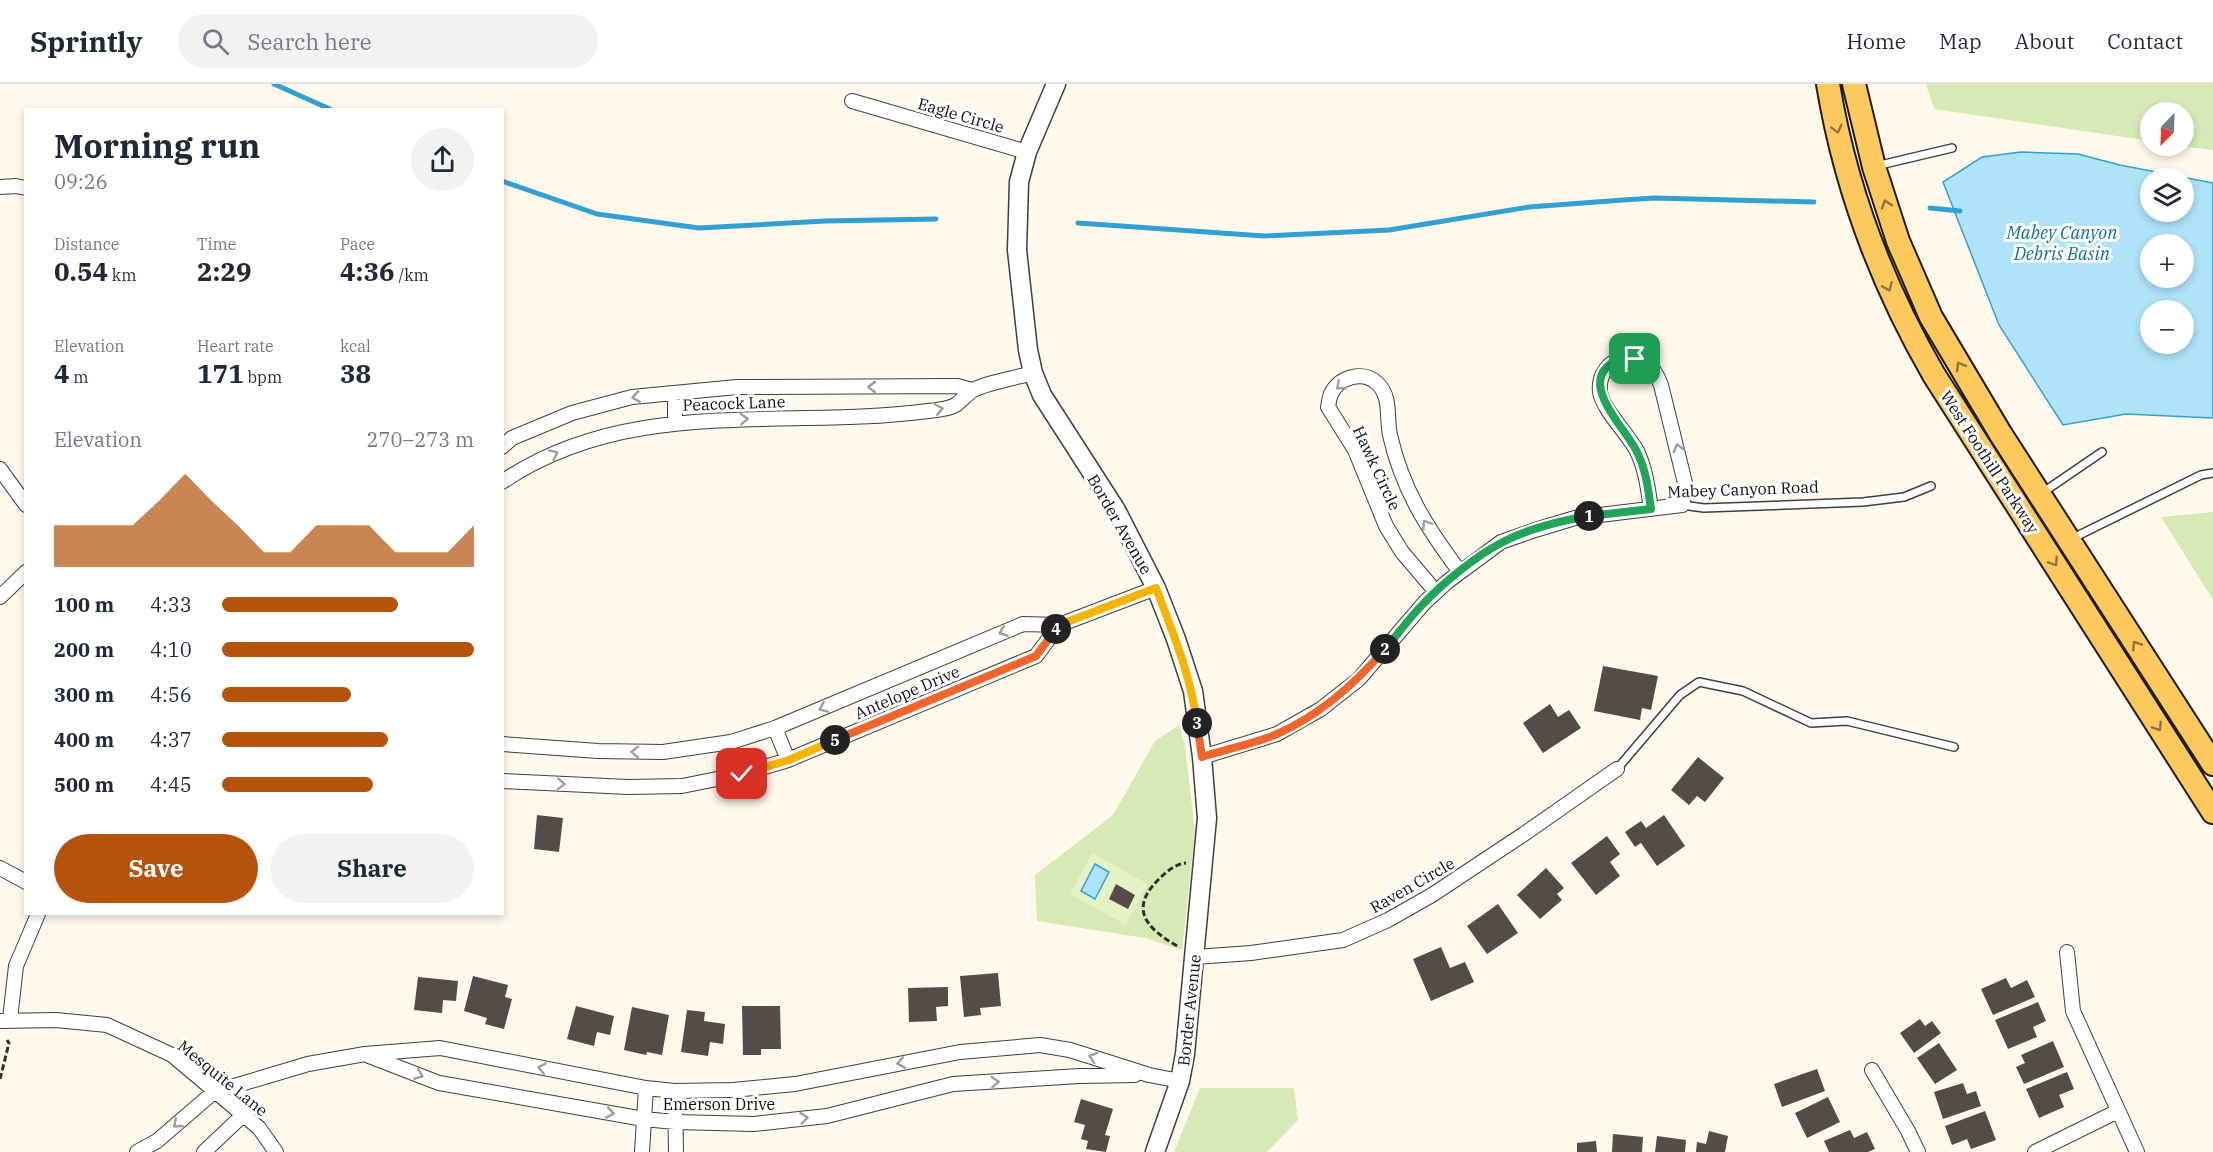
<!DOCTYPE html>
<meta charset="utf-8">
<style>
:root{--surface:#fff;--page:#f2f2f3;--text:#1f2937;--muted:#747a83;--line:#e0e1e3;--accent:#b45309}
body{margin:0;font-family:"IBM Plex Serif",serif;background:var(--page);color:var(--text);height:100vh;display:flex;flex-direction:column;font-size:22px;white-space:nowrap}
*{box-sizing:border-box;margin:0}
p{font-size:20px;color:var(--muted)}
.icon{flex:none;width:33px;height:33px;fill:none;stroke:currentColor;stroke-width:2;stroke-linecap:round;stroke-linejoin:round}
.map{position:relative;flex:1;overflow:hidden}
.side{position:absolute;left:24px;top:24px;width:480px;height:807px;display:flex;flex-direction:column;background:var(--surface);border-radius:0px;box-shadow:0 3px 9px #0003}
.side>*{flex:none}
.needle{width:39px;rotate:203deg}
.fabs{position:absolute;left:2140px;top:18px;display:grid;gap:12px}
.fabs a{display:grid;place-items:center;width:54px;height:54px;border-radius:50%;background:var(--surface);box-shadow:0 3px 9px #0003;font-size:30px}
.pin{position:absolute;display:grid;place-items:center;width:51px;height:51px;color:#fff;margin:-26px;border-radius:12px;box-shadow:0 3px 9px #0006}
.km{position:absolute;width:30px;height:30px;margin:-15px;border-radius:50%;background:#222;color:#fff;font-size:16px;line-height:30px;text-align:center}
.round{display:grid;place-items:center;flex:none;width:63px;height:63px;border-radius:32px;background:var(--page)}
.summary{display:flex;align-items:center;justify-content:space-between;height:102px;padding:0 30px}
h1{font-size:33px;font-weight:700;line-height:45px}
.metrics{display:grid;grid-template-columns:repeat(3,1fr);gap:9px;height:102px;padding:6px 30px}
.metrics div{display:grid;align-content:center}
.metrics b{font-size:26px;font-weight:700}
.metrics small{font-size:16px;font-weight:400}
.metrics p{font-size:16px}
.chart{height:168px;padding:12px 30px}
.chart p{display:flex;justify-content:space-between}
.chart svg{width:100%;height:108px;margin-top:6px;fill:var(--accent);opacity:.7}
.primary-button{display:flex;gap:12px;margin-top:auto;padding:12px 30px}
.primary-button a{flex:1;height:69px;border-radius:36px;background:var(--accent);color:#fff;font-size:24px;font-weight:700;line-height:69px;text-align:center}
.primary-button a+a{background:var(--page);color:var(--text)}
ul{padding:0 30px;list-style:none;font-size:20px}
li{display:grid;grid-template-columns:96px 72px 1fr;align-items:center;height:45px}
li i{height:15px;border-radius:8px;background:var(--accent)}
header{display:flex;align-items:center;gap:36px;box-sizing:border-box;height:84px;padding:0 30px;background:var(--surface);border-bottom:2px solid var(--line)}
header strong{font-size:28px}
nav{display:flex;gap:33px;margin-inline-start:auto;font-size:21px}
.search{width:420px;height:54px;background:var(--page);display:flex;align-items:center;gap:15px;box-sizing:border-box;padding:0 21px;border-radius:33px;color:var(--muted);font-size:22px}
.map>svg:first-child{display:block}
.green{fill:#d5eab4}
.pitch{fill:#e6f1c6}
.water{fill:#aee3f8;stroke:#33a0d2;stroke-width:1.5;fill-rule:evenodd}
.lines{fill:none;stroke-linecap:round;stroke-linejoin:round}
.stream{stroke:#33a0d2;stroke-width:5}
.building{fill:#554c48}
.service-casing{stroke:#3f3f3f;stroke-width:10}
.minor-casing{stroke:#3f3f3f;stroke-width:16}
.tertiary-casing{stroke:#3f3f3f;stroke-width:21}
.primary-casing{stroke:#1d1d1d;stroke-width:26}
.path{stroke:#2e2e2e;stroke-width:3;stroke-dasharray:6 3;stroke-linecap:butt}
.service{stroke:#fff;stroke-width:7}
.minor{stroke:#fff;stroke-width:14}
.tertiary{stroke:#fff;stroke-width:18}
.primary{stroke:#fdc95d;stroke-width:22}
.oneway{stroke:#917439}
.oneway2{stroke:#9e9e9e}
.split-1-casing{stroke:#fff;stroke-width:12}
.split-2-casing{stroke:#fff;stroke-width:12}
.split-3-casing{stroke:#fff;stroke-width:12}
.split-4-casing{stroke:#fff;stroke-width:12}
.split-5-casing{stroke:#fff;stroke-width:12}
.split-6-casing{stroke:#fff;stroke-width:12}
.split-1{stroke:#22a559;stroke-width:8}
.split-2{stroke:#22a559;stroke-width:8}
.split-3{stroke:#f0652b;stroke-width:8}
.split-4{stroke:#f5b400;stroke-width:8}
.split-5{stroke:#f0652b;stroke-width:8}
.split-6{stroke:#f5b400;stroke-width:8}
.labels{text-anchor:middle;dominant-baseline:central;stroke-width:6;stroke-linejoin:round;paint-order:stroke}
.street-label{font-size:16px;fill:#0c0c0c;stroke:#fff}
.water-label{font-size:18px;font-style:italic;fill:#126fa2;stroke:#fff}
</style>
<header>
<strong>Sprintly</strong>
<div class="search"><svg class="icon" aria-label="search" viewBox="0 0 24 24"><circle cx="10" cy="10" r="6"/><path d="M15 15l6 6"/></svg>Search here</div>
<nav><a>Home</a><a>Map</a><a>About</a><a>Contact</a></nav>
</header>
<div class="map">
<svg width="2213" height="1068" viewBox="0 0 2213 1068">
<rect width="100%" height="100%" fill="#fff9eb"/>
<!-- green -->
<path class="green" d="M1926 0H2213V66L2181 62H2184V28H2151V57L1934 25Z
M2213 428V516L2161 433Z
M1179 641 1185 662 1195 748 1182 866 1145 854 1037 837 1035 791 1113 731 1155 657Z
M1200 1004H1294L1298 1036 1267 1068H1174Z"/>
<!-- pitch -->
<path class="pitch" d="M1092 769 1148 800 1126 841 1070 810Z"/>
<!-- water -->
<path class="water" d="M2021 68 2078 70 2120 81 2213 99V334L2126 330 2063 341 1999 241 1943 98 1982 73ZM2151 94H2184V128H2151ZM2151 160H2184V194H2151ZM2151 226H2184V260H2151Z
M1095 780 1109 788 1095 815 1081 807Z"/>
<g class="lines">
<!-- stream -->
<path class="stream" d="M274 0 332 26
M502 97 597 130 699 144 825 137 936 135
M1930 124 1960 127
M1078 139 1264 152 1389 146 1529 123 1623 116 1655 114 1814 118"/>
</g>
<!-- building -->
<path class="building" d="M1603 582 1658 592 1651 626 1642 624 1640 636 1594 627Z
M1550 620 1558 633 1569 626 1581 644 1543 669 1523 639Z
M1698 673 1724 694 1705 718 1697 712 1689 721 1671 706Z
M537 731 563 734 559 768 534 765Z
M1664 731 1685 762 1657 782 1641 759 1635 763 1625 748 1641 737 1646 744Z
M1607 752 1620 770 1610 778 1620 792 1596 811 1571 779Z
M1546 784 1564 804 1557 810 1562 816 1540 835 1517 811Z
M1116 800 1135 811 1128 825 1109 815Z
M1498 820 1518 849 1487 870 1467 842Z
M1441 863 1450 884 1465 878 1474 898 1431 917 1413 875Z
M998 889 1001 922 980 924 981 931 964 933 960 892Z
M473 892 508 901 505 913 512 915 504 945 485 940 487 934 464 927Z
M418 893 458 897 456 917 443 916 442 929 414 926Z
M2006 894 2011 904 2027 896 2035 913 1993 931 1981 905Z
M948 903V922L936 923 937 937 909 938 908 904Z
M2038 918 2046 937 2033 943 2037 953 2008 965 1995 936Z
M576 922 614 932 610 951 597 948 594 962 567 955Z
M742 922H780L781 965H761V971H743Z
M632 923 669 931 662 971 647 968 646 971 624 966Z
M687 926 705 928 704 937 725 940 723 960 710 958 708 972 681 968Z
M1920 935 1925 942 1932 937 1941 949 1914 969 1900 949Z
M2053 957 2064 983 2024 1000 2016 983 2025 979 2021 971Z
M1939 959 1957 986 1935 1000 1917 974Z
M1817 985 1825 1007 1782 1023 1774 1000Z
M2067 988 2074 1005 2059 1011 2064 1023 2039 1034 2026 1005Z
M1963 999 1967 1010 1976 1007 1981 1022 1943 1035 1934 1008Z
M1828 1013 1840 1038 1807 1054 1795 1029Z
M1081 1015 1113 1025 1105 1051 1110 1052 1106 1068 1086 1065 1088 1057 1081 1055 1085 1041 1074 1038Z
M1985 1027 1996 1056 1971 1065 1967 1055 1952 1061 1945 1042Z
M1850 1046 1854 1054 1867 1048 1875 1065 1868 1068H1829L1824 1057Z
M1709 1047 1728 1052 1725 1068H1696L1697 1058 1706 1060Z
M1613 1050 1643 1053 1642 1068H1612Z
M1657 1052 1686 1056 1685 1068H1655Z
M1596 1057 1597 1068H1577V1059Z"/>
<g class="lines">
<defs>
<path id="service" d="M1876 82 1952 64
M2042 409 2102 368
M1682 421 1704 424 1863 418 1904 413 1931 402
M2071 455 2201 391 2213 389
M1617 685 1680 611 1699 598 1743 607 1811 639 1847 637 1954 663"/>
<path id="minor" d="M852 17 1027 68
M0 103 16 102 26 104
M675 309V338
M502 363 512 354 572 329 632 313 737 303 957 302 972 306
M0 385 26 421
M502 398C630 311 785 346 928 327 937 326 952 325 958 319 963 315 967 310 972 307 981 300 1019 293 1033 289
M1436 508 1402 468 1386 442 1355 366 1328 323C1329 319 1329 314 1331 310 1339 293 1363 286 1377 299 1392 313 1386 333 1390 351 1402 405 1427 444 1460 488
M0 513 26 488
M775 644 788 676
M502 660 598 667 663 668 731 658 775 644 1023 540 1059 541 1156 504
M1202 673 1277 650 1321 625 1359 595 1425 518 1447 498 1501 458 1535 446 1575 434 1682 421 1686 403 1661 301C1658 293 1654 284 1646 279 1623 264 1597 282 1600 308 1603 326 1628 350 1637 367 1646 386 1648 405 1651 425
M502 697 628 703 682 702 742 690 788 676 1036 572 1059 541
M0 784 26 798
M2067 868 2073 927 2137 1068
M1195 873 1251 869 1343 856 1388 836 1432 811 1524 750 1617 685
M10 935 16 882 38 830
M0 937 56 936 107 941 172 971 259 1044 276 1068
M369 972 439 999 644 1035 675 1038 754 1040 827 1032 953 1000 1079 992 1135 991
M1872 986 1908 1047 1918 1068
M675 1007 676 1068
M137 1068 157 1057 214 1008 308 980 365 970 440 964 646 1004 675 1007 733 1006 795 1000 960 968 1040 961 1070 966 1149 991 1180 997
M204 1068 243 1031
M642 1068 646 1004
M2035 1068 2118 1027"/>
<path id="tertiary" d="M1056 0 1027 68 1019 98 1017 166 1028 266 1033 289 1042 311 1116 426 1156 504 1176 555 1193 607 1202 673 1207 734 1185 970 1180 997 1155 1068"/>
<path id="primary" d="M1828 0C1845 103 1882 201 1934 291L2213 728
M1854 0 1874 83 1898 157 1931 233 2000 349 2213 680"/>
</defs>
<!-- service casing -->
<use href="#service" class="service-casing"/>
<!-- minor casing -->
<use href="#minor" class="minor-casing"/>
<!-- tertiary casing -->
<use href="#tertiary" class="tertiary-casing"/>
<!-- primary casing -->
<use href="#primary" class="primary-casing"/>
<!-- path -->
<path class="path" d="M1177 862C1148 845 1128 826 1158 796 1166 788 1175 780 1186 779
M0 995 9 959 7 956"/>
<!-- service -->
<use href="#service" class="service"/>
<!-- minor -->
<use href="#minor" class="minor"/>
<!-- tertiary -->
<use href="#tertiary" class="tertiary"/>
<!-- primary -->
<use href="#primary" class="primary"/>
</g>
<!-- one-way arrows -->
<defs><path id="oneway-chevron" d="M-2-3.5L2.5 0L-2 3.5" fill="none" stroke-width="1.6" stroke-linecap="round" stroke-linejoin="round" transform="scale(1.5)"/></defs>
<g class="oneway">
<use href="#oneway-chevron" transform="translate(1837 45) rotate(76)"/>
<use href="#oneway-chevron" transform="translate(1886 120) rotate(-108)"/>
<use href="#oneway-chevron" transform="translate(1888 203) rotate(67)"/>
<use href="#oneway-chevron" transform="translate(1960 282) rotate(-121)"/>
<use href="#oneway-chevron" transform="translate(2054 478) rotate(57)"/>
<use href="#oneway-chevron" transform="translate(2136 561) rotate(-123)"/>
<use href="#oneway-chevron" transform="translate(2158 643) rotate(57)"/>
</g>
<g class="oneway2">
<use href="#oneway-chevron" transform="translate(1340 302) rotate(138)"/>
<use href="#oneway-chevron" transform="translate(872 303) rotate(180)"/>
<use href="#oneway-chevron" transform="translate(636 313) rotate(171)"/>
<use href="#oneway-chevron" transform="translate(939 325) rotate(-12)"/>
<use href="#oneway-chevron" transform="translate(744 335) rotate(-3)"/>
<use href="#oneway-chevron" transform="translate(1678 364) rotate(-105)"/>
<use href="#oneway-chevron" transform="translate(554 370) rotate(-25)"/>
<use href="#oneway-chevron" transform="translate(1426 440) rotate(-124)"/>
<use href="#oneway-chevron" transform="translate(1003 548) rotate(158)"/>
<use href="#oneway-chevron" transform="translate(823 624) rotate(157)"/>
<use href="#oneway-chevron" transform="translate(635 668) rotate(-179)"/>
<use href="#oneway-chevron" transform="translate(561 700) rotate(2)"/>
<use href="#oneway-chevron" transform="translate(1093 973) rotate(-162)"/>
<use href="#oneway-chevron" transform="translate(901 979) rotate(170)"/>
<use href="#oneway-chevron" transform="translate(542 984) rotate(-169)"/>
<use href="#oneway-chevron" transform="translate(419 991) rotate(22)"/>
<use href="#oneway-chevron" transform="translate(995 998) rotate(-3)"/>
<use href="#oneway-chevron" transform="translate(610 1029) rotate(10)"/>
<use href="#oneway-chevron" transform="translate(804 1034) rotate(-6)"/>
<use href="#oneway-chevron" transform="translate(177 1040) rotate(139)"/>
</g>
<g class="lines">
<defs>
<path id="split-1" d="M1589 432 1651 425C1648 404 1646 385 1636 366 1626 346 1585 306 1606 284 1615 275 1623 273 1635 275"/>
<path id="split-2" d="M1385 565C1398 550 1410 533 1424 519 1443 499 1476 472 1501 459 1524 446 1563 436 1589 432"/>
<path id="split-3" d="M1197 639 1202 673C1227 665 1254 660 1277 650 1320 631 1355 600 1385 565"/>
<path id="split-4" d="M1056 545 1059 541 1156 504C1173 549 1191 592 1197 639"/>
<path id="split-5" d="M835 656 1036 572 1056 545"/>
<path id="split-6" d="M742 690 789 676 835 656"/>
</defs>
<!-- split-1 casing -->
<use href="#split-1" class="split-1-casing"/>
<!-- split-2 casing -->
<use href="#split-2" class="split-2-casing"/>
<!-- split-3 casing -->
<use href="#split-3" class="split-3-casing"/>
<!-- split-4 casing -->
<use href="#split-4" class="split-4-casing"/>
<!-- split-5 casing -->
<use href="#split-5" class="split-5-casing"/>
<!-- split-6 casing -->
<use href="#split-6" class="split-6-casing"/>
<!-- split-1 -->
<use href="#split-1" class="split-1"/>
<!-- split-2 -->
<use href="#split-2" class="split-2"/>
<!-- split-3 -->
<use href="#split-3" class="split-3"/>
<!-- split-4 -->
<use href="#split-4" class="split-4"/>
<!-- split-5 -->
<use href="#split-5" class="split-5"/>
<!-- split-6 -->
<use href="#split-6" class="split-6"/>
</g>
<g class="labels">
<!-- street labels -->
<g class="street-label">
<text transform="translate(961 31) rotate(16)">Eagle Circle</text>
<text transform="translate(734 319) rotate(-2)">Peacock Lane</text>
<text transform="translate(1990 378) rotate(57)">West Foothill Parkway</text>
<text transform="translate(1377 384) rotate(65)">Hawk Circle</text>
<text transform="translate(1743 405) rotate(-2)">Mabey Canyon Road</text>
<text transform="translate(1120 440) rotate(60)">Border Avenue</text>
<text transform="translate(907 608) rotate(-23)">Antelope Drive</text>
<text transform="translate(1412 801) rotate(-30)">Raven Circle</text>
<text transform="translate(1189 926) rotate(-84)">Border Avenue</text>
<text transform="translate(223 994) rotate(39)">Mesquite Lane</text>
<text x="719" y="1020">Emerson Drive</text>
</g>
<!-- water labels -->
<g class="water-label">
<text x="2062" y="148">Mabey Canyon<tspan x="2062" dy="21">Debris Basin</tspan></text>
</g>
</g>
</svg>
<div class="fabs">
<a><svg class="needle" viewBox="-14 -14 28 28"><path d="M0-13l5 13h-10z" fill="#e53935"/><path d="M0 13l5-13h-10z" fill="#747a83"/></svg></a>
<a><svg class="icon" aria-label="layers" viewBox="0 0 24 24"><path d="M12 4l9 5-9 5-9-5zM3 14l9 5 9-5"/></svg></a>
<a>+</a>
<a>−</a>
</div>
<div class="pin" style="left:1635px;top:275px;background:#1e9e55"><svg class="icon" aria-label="arrive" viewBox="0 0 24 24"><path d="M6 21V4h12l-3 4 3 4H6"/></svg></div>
<div class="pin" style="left:742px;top:690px;background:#d93025"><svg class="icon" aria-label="check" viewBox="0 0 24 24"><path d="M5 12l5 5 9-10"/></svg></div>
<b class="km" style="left:1589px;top:432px">1</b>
<b class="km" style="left:1385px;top:565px">2</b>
<b class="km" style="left:1197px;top:639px">3</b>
<b class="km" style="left:1056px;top:545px">4</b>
<b class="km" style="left:835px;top:656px">5</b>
<section class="side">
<div class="summary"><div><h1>Morning run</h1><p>09:26</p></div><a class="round"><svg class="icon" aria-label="share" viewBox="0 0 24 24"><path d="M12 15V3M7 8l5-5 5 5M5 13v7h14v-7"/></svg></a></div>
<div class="metrics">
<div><p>Distance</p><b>0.54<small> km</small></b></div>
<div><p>Time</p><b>2:29</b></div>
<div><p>Pace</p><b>4:36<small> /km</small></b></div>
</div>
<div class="metrics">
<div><p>Elevation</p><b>4<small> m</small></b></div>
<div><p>Heart rate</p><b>171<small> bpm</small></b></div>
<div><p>kcal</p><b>38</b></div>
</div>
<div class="chart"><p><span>Elevation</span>270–273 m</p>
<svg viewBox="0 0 160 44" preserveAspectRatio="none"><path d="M0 44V27L10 27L20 27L30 27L40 17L50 6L60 17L70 27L80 38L90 38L100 27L110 27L120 27L130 38L140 38L150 38L160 27V44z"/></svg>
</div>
<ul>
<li><b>100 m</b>4:33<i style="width:70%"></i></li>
<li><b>200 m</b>4:10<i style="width:100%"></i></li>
<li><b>300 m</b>4:56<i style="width:51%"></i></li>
<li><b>400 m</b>4:37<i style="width:66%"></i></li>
<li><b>500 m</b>4:45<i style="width:60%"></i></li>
</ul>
<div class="primary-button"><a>Save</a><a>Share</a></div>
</section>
</div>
